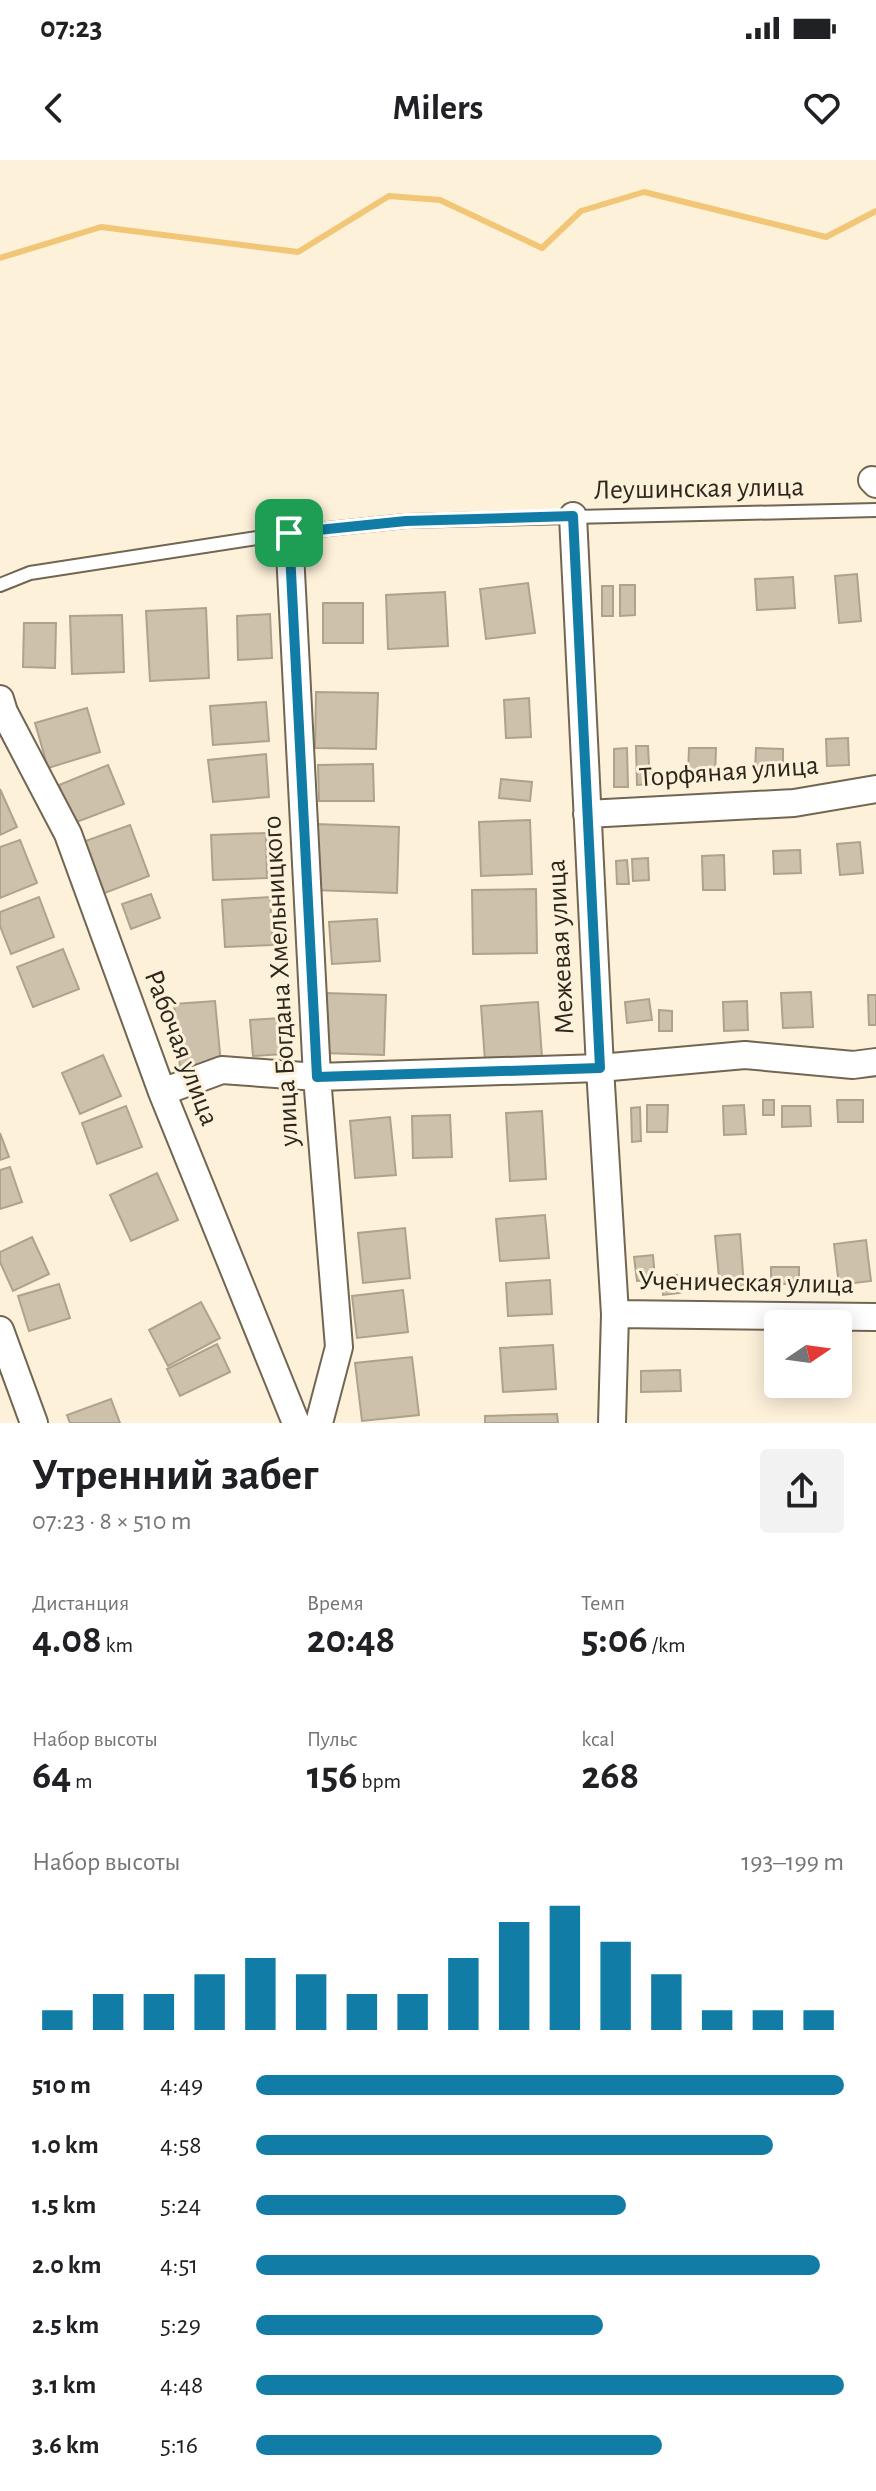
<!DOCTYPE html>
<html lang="ru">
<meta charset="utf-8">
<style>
:root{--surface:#fff;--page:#f2f2f2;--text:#202124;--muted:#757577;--accent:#117da7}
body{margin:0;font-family:"Alegreya Sans",sans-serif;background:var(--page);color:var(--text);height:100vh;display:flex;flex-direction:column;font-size:30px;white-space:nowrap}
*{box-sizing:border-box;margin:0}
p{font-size:26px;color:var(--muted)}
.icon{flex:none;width:44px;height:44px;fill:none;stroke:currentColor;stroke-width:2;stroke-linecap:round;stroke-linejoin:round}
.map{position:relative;height:1263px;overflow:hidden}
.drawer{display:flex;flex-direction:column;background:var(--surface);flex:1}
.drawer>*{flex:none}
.needle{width:52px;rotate:77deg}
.tools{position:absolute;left:764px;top:1150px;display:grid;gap:16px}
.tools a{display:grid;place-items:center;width:88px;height:88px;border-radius:8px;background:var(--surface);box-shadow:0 4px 20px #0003;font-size:40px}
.pin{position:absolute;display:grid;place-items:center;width:68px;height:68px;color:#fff;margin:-34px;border-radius:16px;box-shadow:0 4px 12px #0006}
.round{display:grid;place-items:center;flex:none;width:84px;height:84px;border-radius:8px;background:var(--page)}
.head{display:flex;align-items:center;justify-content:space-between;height:136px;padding:0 32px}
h1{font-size:44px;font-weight:600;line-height:60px}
.stats{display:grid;grid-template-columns:repeat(3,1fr);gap:12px;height:136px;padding:8px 32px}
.stats div{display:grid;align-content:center}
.stats b{font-size:40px;font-weight:600}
.stats small{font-size:22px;font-weight:400}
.stats p{font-size:22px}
.chart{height:224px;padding:16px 32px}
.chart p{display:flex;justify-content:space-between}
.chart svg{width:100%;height:144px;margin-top:8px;stroke:var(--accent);stroke-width:6}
ul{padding:0 32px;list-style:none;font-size:26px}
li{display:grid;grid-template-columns:128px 96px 1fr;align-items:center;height:60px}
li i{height:20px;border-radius:10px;background:var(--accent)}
.status{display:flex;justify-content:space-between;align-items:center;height:56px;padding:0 40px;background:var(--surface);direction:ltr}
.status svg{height:22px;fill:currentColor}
header{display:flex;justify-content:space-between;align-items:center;height:104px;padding:0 32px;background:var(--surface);font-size:36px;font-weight:600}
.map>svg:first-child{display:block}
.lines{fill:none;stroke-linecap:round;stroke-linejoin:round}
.stream{stroke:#f2c677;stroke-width:6}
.building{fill:#cec1ab;stroke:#aea28c;stroke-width:2}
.service-casing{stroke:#716652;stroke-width:16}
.minor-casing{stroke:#716652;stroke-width:30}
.service{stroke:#fff;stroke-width:12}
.minor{stroke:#fff;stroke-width:26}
.route-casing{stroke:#fff;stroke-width:16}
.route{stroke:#117da7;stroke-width:10}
.labels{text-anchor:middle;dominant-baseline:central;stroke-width:6;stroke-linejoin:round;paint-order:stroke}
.street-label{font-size:28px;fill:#2c271e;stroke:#fef1da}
</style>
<div class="status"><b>07:23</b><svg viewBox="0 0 49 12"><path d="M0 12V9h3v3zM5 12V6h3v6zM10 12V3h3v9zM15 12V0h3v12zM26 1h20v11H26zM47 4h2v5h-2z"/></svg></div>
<header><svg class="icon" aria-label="back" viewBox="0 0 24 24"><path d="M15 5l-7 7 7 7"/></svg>Milers<svg class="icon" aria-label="heart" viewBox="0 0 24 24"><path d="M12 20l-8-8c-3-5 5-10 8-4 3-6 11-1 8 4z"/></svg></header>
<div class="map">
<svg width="876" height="1263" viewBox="0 0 876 1263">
<rect width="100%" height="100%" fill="#fef1da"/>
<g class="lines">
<!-- stream -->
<path class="stream" d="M0 98 101 67 298 92 389 36 440 40 542 88 581 51 644 32 826 77 876 51"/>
</g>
<!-- building -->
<path class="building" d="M857 414 861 461 839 463 835 416Z
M793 417 795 448 757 450 755 419Z
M528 423 535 473 486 479 480 429Z
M620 425H635V455L620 456Z
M602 426H613V456H602Z
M445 432 448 486 388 489 386 435Z
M323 443H363V483H323Z
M206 448 209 518 150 521 146 451Z
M270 454 272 498 238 500 237 456Z
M122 455 124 512 72 514 70 456Z
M24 463H56L55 508 23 507Z
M316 532 378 533 376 589 315 588Z
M529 538 531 577 506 578 504 540Z
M266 542 269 581 213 585 210 546Z
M87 548 100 592 48 608 35 563Z
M848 578 849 605 827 606 826 579Z
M636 586H648L650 624 637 625Z
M627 588 628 627H614V589Z
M689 588H716L715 616 688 615Z
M756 588 783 589V611H755Z
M266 594 269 637 213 642 208 600Z
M373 604 374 641H319L318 605Z
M108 605 124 644 74 663 59 625Z
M501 619 532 622 530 641 499 638Z
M0 629 17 667 0 675Z
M530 660 532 714 481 716 479 662Z
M315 664 399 667 397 733 313 730Z
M130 665 149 716 97 736 77 684Z
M266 673 267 718 213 720 211 675Z
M20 680 37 723 0 738V687Z
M860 682 863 713 840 715 837 684Z
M800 690 801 713 774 714 773 691Z
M724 695 725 730H703L702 696Z
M648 698 649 720 633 721 632 699Z
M627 700 629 724H617L616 701Z
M536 729 537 793 473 794 472 730Z
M151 734 160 758 131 769 122 744Z
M39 737 54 777 11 794 0 766V752Z
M270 737 273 785 225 787 222 740Z
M377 759 380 801 332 804 329 762Z
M63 789 79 829 33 847 17 807Z
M811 832 813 867 783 868 781 833Z
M325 833 386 835 384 895 322 893Z
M868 835H876V865H869Z
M649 839 652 860 627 863 625 842Z
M215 841 221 904 180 907 174 844Z
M747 841 748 870 724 871 723 842Z
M538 842 542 897 485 901 481 846Z
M659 850 672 851V871H659Z
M281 858 283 894 253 896 250 860Z
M103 895 121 936 80 954 62 913Z
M763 940H774V955H763Z
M837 940H863V962H838Z
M647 945H668L667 972H647Z
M744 945 746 974 724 975 723 946Z
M126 946 142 987 97 1004 82 963Z
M782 946H810L811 966 782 967Z
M640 947 641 981 632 982 631 948Z
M542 951 546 1019 510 1021 506 953Z
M450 955 452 997 413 998 412 956Z
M390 957 396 1015 355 1018 350 961Z
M0 973 9 997 0 1000Z
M10 1007 22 1042 0 1049V1010Z
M157 1013 178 1060 131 1081 110 1035Z
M545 1055 549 1098 500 1101 496 1059Z
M405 1068 410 1118 363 1123 358 1073Z
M740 1074 744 1126 720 1128 715 1076Z
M32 1077 49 1114 13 1131 0 1102V1092Z
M866 1080 871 1121 839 1125 834 1084Z
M653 1095 655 1119 637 1121 634 1097Z
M771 1107H799V1124H771Z
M677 1115 680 1133 663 1135 661 1118Z
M550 1120 552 1154 508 1156 506 1123Z
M59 1124 70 1158 29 1171 18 1136Z
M403 1130 408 1172 357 1178 352 1136Z
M201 1142 220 1178 168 1206 149 1170Z
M217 1184 230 1212 180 1236 167 1209Z
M553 1185 556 1229 503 1232 500 1188Z
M412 1197 419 1255 362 1261 355 1203Z
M680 1210 681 1231 641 1232V1211Z
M838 1222V1225L805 1227V1224H838Z
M111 1239 120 1263H70L67 1255Z
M557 1254 558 1263H485V1256Z"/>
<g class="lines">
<defs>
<path id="service" d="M0 425 30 413 289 373 406 361 876 350"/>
<path id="minor" d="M872 320 876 324
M573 356 600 908 615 1154 612 1263
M289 373 317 917 339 1187 319 1263
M0 539 4 552 68 674 162 932 296 1263
M587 654 794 643 876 629
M162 932 222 910 317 917 600 908 745 895 853 905 876 902
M615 1154 876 1157
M0 1170 34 1263"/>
</defs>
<!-- service casing -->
<use href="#service" class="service-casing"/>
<!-- minor casing -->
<use href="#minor" class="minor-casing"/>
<!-- service -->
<use href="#service" class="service"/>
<!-- minor -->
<use href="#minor" class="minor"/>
</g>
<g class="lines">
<defs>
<path id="route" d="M573 356 600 908 317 917 289 373 406 361Z"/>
</defs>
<!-- route casing -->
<use href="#route" class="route-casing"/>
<!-- route -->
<use href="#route" class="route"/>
</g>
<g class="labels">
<!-- street labels -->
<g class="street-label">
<text transform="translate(699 329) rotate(-1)">Леушинская улица</text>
<text transform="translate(729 612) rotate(-4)">Торфяная улица</text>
<text transform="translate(561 787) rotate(-93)">Межевая улица</text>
<text transform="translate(281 821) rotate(-93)">улица Богдана Хмельницкого</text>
<text transform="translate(181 888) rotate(69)">Рабочая улица</text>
<text transform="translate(746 1123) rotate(1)">Ученическая улица</text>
</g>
</g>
</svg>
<div class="tools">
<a><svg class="needle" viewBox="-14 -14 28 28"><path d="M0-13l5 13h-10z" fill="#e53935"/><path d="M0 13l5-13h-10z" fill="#757577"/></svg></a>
</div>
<div class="pin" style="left:289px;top:373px;background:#1e9e55"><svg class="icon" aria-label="arrive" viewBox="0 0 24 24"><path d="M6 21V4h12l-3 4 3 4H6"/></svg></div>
</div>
<section class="drawer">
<div class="head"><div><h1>Утренний забег</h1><p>07:23 · 8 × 510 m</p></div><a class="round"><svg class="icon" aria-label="share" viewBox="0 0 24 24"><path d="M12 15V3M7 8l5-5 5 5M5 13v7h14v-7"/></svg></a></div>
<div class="stats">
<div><p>Дистанция</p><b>4.08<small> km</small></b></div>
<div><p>Время</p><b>20:48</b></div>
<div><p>Темп</p><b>5:06<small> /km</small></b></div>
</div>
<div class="stats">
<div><p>Набор высоты</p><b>64<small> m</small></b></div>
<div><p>Пульс</p><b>156<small> bpm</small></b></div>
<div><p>kcal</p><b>268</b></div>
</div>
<div class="chart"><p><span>Набор высоты</span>193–199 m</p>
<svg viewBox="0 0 160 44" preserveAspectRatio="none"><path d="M5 44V38M15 44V33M25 44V33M35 44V27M45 44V22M55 44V27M65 44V33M75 44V33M85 44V22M95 44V11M105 44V6M115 44V17M125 44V27M135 44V38M145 44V38M155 44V38"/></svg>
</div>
<ul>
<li><b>510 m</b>4:49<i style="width:100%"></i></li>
<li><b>1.0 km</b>4:58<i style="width:88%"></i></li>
<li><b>1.5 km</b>5:24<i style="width:63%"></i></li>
<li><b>2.0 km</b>4:51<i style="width:96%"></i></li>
<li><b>2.5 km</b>5:29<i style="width:59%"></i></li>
<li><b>3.1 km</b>4:48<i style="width:100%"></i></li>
<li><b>3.6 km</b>5:16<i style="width:69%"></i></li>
</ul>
</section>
